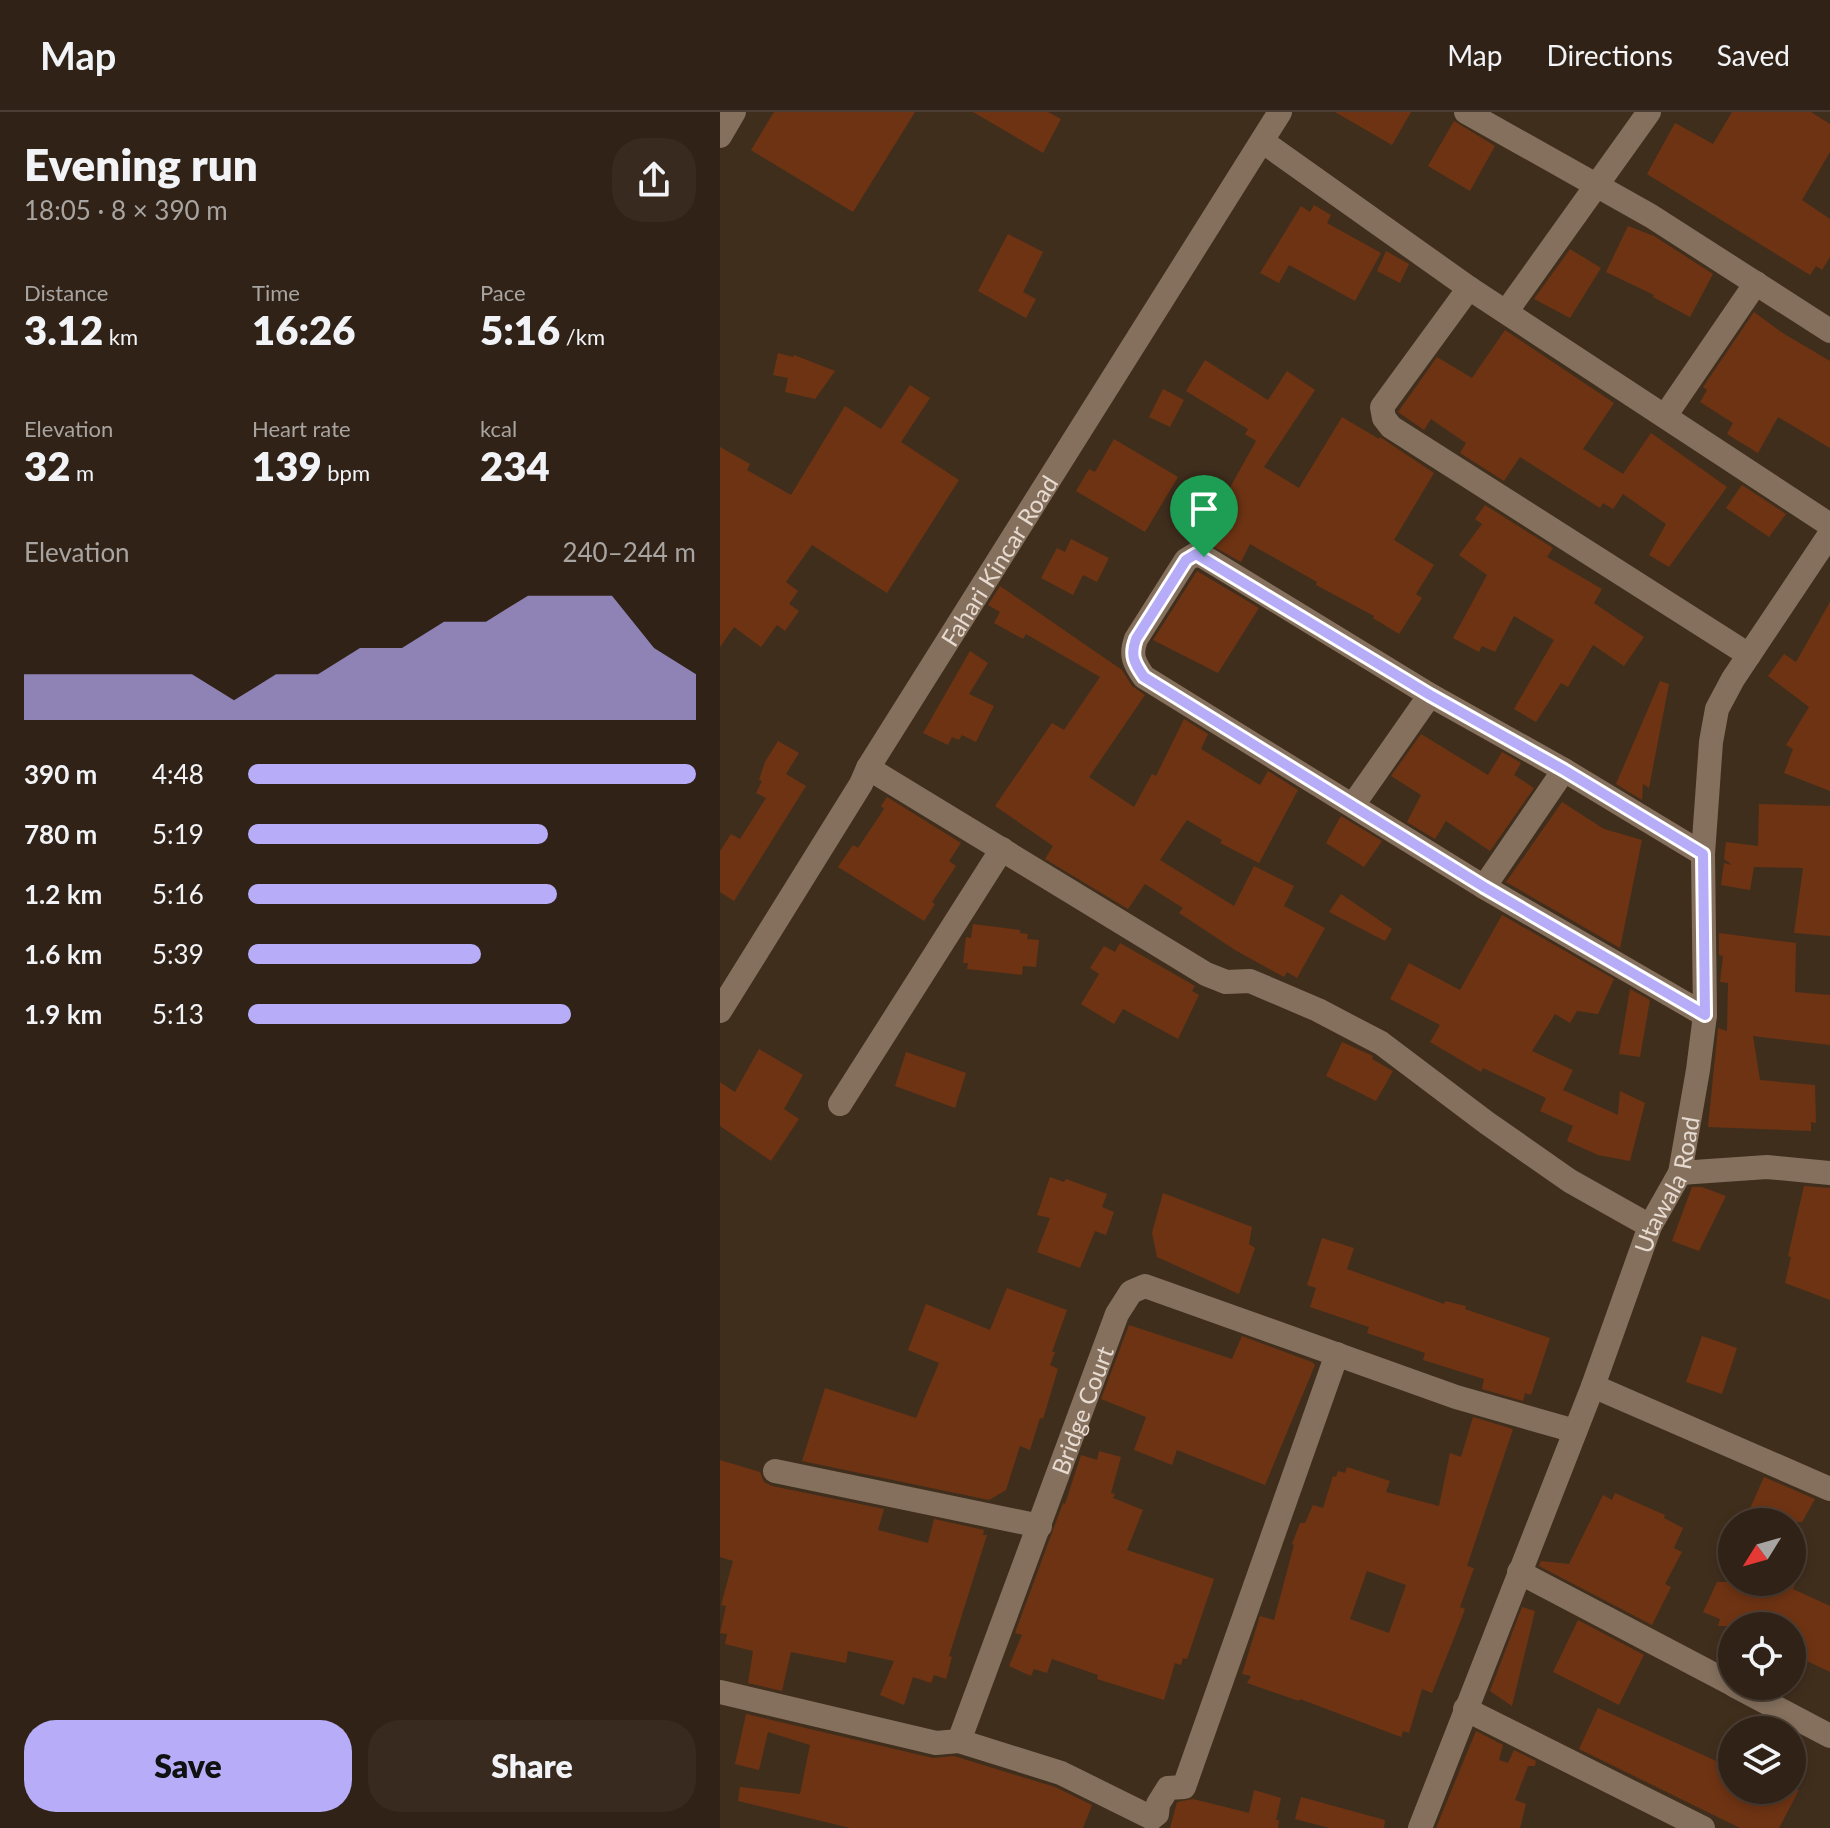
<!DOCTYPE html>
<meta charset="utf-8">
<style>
:root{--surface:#302216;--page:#382a1f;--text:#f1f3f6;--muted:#a8a4a1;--line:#4b3f35;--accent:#b6acf8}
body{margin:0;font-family:Lato,sans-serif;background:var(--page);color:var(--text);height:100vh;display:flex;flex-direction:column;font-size:30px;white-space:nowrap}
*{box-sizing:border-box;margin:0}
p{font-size:26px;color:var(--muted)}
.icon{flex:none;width:44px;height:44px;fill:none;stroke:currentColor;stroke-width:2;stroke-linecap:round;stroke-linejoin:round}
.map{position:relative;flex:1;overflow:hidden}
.side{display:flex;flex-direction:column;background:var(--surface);width:720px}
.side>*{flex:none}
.needle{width:52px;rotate:233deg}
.fabs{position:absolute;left:998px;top:1396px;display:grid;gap:16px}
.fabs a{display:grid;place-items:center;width:88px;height:88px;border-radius:50%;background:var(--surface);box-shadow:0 4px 12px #0003,0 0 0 2px var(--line);font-size:40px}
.pin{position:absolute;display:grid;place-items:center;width:68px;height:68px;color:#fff;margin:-82px -34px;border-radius:50% 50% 50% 0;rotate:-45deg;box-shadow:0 0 8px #0007}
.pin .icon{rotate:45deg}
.round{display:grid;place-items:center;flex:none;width:84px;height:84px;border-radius:32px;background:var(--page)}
.summary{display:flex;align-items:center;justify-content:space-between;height:136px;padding:0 24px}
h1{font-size:44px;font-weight:800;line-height:60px}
.figures{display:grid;grid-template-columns:repeat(3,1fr);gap:12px;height:136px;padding:8px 24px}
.figures div{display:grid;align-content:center}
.figures b{font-size:40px;font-weight:800}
.figures small{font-size:22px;font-weight:400}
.figures p{font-size:22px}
.chart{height:224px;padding:16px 24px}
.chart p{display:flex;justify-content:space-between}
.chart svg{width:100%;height:144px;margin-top:8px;fill:var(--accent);opacity:.7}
.button{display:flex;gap:16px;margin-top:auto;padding:16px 24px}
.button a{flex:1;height:92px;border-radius:32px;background:var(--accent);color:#111;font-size:32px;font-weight:800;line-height:92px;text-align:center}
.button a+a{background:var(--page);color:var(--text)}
ul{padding:0 24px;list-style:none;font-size:26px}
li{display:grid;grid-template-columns:128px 96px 1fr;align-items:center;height:60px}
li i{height:20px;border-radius:10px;background:var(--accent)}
header{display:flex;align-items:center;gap:48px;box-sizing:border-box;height:112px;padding:0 40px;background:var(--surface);border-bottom:2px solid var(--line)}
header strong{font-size:38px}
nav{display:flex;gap:44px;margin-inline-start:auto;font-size:28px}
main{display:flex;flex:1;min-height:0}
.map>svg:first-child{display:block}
.building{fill:#6e3313;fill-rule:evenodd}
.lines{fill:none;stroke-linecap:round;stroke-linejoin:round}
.minor{stroke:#85705d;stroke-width:24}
.route-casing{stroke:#fff;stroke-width:16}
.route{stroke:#b6acf8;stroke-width:10}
.labels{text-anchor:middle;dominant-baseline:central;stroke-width:7;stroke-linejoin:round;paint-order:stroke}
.street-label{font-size:24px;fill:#e7dbd1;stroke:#211811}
</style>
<header>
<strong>Map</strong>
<nav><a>Map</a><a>Directions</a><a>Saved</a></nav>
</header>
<main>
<section class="side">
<div class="summary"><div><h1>Evening run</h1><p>18:05 · 8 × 390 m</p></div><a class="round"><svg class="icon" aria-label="share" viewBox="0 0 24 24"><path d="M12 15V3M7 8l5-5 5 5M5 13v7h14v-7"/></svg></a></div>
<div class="figures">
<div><p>Distance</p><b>3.12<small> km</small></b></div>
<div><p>Time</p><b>16:26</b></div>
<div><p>Pace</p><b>5:16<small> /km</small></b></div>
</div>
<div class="figures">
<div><p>Elevation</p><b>32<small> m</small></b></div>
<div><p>Heart rate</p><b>139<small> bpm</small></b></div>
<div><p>kcal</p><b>234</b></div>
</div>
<div class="chart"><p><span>Elevation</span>240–244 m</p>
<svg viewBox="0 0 160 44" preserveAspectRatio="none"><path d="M0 44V30L10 30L20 30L30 30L40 30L50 38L60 30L70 30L80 22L90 22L100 14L110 14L120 6L130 6L140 6L150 22L160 30V44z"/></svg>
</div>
<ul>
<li><b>390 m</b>4:48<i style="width:100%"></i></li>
<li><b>780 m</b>5:19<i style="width:67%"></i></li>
<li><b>1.2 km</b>5:16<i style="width:69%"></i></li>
<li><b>1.6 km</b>5:39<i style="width:52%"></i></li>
<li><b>1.9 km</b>5:13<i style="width:72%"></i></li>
</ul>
<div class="button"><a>Save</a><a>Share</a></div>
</section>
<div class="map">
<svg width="1110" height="1716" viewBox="0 0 1110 1716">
<rect width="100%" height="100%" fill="#402e1d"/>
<!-- building -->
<path class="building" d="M54 0H195L133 100 31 38Z
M253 0H328L341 7 323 41Z
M615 0H691L672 33Z
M1012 0H1091L1110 12V40L1082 88 1110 107V145L1102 158 1096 154 1090 163 927 62 955 11 993 32Z
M734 9 775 34 750 79 708 54Z
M594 93 611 103 607 111 661 141 635 189 569 153 559 171 540 161 581 94 590 100Z
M908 114 934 124 993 162 970 205 933 185 934 183 886 160Z
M288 122 323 140 303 180 316 187 306 206 258 179Z
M850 137 881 156 850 206 814 187Z
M666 139 689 152 680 171 657 159Z
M1034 200 1061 220 1110 249V336L1058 305 1038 341 1007 322 1013 311 980 290 987 278 983 275Z
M785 218 894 291 863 337 903 362 931 321 1007 375 949 455 929 443 946 412 903 382 893 397 883 391 880 396 800 345 784 369 740 341 746 331 711 307 704 318 678 300 717 245 752 266Z
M58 241 73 245 74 243 115 259 95 287 65 280 68 266 53 263Z
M485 248 548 288 567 259 595 278 544 355 579 376 622 305 659 327 660 325 714 361 674 428 714 453 696 482 702 486 679 522 653 506 654 504 596 473 597 470 530 432 521 450 482 428 489 416 483 413 493 392 499 395 536 329 525 322 528 317 466 279Z
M190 273 210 286 181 330 239 368 167 481 92 433 66 470 78 479 69 492 79 499 65 519 57 513 41 535 14 515 0 535V335L30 352 27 358 71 383 125 294 161 317Z
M443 277 464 288 450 315 429 305Z
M394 327 458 365 425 420 356 379 369 357 375 360Z
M1022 373 1066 402 1049 425 1006 396Z
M765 393 833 436 827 445 882 477 874 491 924 525 904 554 873 533 848 575 841 571 816 610 794 597 834 528 794 504 775 540 762 534 759 540 733 526 767 463 739 443 762 412 755 407Z
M351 427 389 446 377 470 363 463 353 483 321 466 337 436 345 440Z
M477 459 539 496 498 561 433 528Z
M280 474 402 558 412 574 425 583 369 665 414 695 432 662 436 664 464 607 488 622 481 637 540 673 548 659 578 678 539 751 500 731 502 728 467 708 440 748 514 794 534 754 574 774 564 794 605 816 577 866 567 860 564 865 515 838 459 801 463 796 425 772 408 797 325 747 333 734 275 694 332 611 344 618 380 565 306 522 303 527 274 511 280 500 268 493Z
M1110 490V679L1064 661 1073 637 1066 633 1089 595 1048 564 1064 542 1076 550Z
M250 539 268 551 249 582 274 594 256 630 242 623 239 628 232 625 228 633 203 621Z
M940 569 949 572 929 676 923 672 922 688 896 672Z
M701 622 768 663 782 640 801 651 794 663 814 676 770 739 726 709 715 727 687 710 701 683 671 664Z
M58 629 79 641 66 662 86 674 14 789 0 780V739L11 722 20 727 46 686 36 681 42 669 39 668 45 650Z
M167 685 241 731 229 749 236 754 212 790 215 792 204 809 118 755 133 733 138 736 164 697 161 694Z
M842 690 884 717 922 728 900 836 786 770Z
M1039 692 1110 694V824L1074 821 1083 756 1034 755 1030 778 1001 773 1004 751 1012 753 1004 747 1006 730 1038 734Z
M621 704 662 729 644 755 606 731Z
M621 782 672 817 665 829 609 800Z
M782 803 894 867 878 902 857 899 850 911 835 902 812 939 853 958 843 978 898 1003 900 979 925 991 910 1049 878 1043 847 1029 853 1014 820 999 826 986 763 956 761 960 710 930 720 913 670 887 689 851 740 878Z
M253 812 300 818V821L308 822 307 827 319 828 316 855 303 854 302 863 247 857 248 851H243L246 825 251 826Z
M999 821 1076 831 1075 880 1110 883V933L1033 924 1040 968 1095 973 1096 1011 1091 1010V1019L988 1015 998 916 1007 919 1008 871 1000 870 1003 844 999 843Z
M400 831 475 874 472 879 479 883 458 927 403 897 394 912 361 892 379 862 370 856 384 834 395 840Z
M910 877 930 888 920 945 899 942Z
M622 930 653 944 652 947 673 959 656 989 606 964Z
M39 937 83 963 64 997 79 1007 51 1049 0 1014V970L15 980Z
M186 940 246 961 235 996 175 974Z
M330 1065 344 1070 346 1067 387 1082 382 1095 394 1100 386 1123 375 1119 360 1156 317 1140 330 1106 317 1103Z
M1084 1074 1110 1076V1188L1065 1171 1071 1145 1068 1144Z
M972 1075H982L1006 1084 979 1139 952 1129Z
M443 1081 532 1115 529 1132 535 1136 519 1182 437 1145 432 1121Z
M602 1126 634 1136 627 1157 724 1192 725 1189 746 1194 745 1197 830 1226 811 1283 805 1281 803 1289 762 1277 764 1267 703 1248 705 1241 647 1221 649 1215 590 1195 596 1176 587 1173Z
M287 1176 347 1198 332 1240H335L330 1253 338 1257 323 1307 320 1306 310 1338 300 1334 286 1378 269 1388 82 1349 105 1276 196 1306 219 1251 188 1238 206 1192 270 1218Z
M409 1213 512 1247 522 1224 592 1250 595 1253 545 1373 457 1338 452 1353 414 1338 426 1305 381 1287Z
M982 1224 1017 1236 1002 1282 966 1270Z
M753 1305 793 1317 747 1454 754 1456 740 1495 745 1497 736 1521 712 1581 702 1577 689 1621 683 1619 681 1625 580 1587 579 1589 527 1571 531 1564 522 1562 540 1504 554 1508 574 1433 572 1432 580 1411H585L593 1393 603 1396 613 1364 616 1365 618 1359 625 1361 627 1355 670 1369 666 1380 719 1394 730 1341 741 1345ZM647 1459 686 1473 669 1521 630 1507Z
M379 1339 401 1345 391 1381 395 1382 393 1386 423 1398 407 1438 494 1467 467 1547 463 1546 461 1553 455 1551 444 1588 377 1567 378 1563 332 1547 327 1561 314 1557 311 1564 289 1554 302 1523 295 1521 343 1391 345 1392 361 1343 377 1348Z
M0 1348 40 1360 44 1370 52 1374 164 1397 158 1418 208 1431 214 1407 264 1418 263 1423H267L229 1544 232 1545 226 1567 214 1563 211 1571 193 1565 184 1593 160 1583 174 1549 128 1539 126 1551 71 1540 62 1579 28 1571 33 1539 5 1532 7 1522 0 1521 6 1494 1 1493 13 1449 0 1445Z
M1044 1365 1095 1387 1082 1410H1024Z
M895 1381 945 1403 944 1406 963 1416 954 1436 962 1440 945 1472 951 1475 932 1513 819 1454 821 1449 849 1452 883 1383 892 1388Z
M997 1470H1076L1073 1477 1110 1494V1560L1072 1542V1514H998L1000 1507 983 1500Z
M802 1495 815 1499 792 1594 770 1579Z
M858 1508 924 1543 899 1593 833 1560Z
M878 1596 1012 1656V1678H1079L1059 1716H1020L859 1637Z
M26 1602 213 1646 234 1644 335 1675 372 1693 363 1716H130L18 1689 20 1675 80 1682 90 1633 48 1620 39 1658 15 1652Z
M756 1619 783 1633 779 1648 788 1651 794 1638 816 1649 815 1654H808L795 1688 806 1692 800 1716H716Z
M534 1678 561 1686 556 1708H559L558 1716H450L457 1690 473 1687 529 1701Z
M581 1685 665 1708 664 1716H609L575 1707Z"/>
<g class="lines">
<!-- minor -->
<g class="minor">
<path d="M746 0 931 104 1110 219"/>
<path d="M0 24 14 0"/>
<path d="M542 29 749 176 1110 413"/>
<path d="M749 176 662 295 664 306 671 315 1029 543"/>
<path d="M786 200 929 0"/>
<path d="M945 304 1036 171"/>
<path d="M148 656 486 862 506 870 530 869 598 898 661 931 767 1011 850 1069 930 1114"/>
<path d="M633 693 710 583"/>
<path d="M983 742 844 658 710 583 484 445 476 442 466 448 416 527C410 543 414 551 424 565L764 775 985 903"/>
<path d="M764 775 844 658"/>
<path id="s1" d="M0 899 141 672 148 656 560 0"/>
<path d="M120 992 282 737"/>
<path d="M960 1061 1047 1055 1110 1061"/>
<path d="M873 1274 1110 1377"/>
<path d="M55 1359 320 1414"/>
<path d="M799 1460 1012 1572"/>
<path d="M1015 1574 1110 1624"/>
<path id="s2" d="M0 1580 216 1631 239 1629 397 1202 411 1180 425 1174 736 1285 855 1319"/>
<path d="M745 1597 983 1716"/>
<path d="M239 1629 341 1661 432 1706 437 1702 438 1692 448 1676 464 1675 617 1242"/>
<path id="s3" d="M700 1716 873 1274 930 1114 960 1061 978 958 985 903 983 742 991 630 997 597 1013 567 1110 422"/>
</g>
</g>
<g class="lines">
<defs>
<path id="route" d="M476 442 710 583 844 658 983 742 985 903 764 775 424 565C414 551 410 543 416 527L466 448Z"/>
</defs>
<!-- route casing -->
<use href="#route" class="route-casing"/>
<!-- route -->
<use href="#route" class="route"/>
</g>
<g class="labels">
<!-- street labels -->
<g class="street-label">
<text stroke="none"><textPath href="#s1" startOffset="530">Fahari Kincar Road</textPath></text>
<text stroke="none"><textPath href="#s3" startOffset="690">Utawala Road</textPath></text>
<text stroke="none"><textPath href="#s2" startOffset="598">Bridge Court</textPath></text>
</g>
</g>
</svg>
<div class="fabs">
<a><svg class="needle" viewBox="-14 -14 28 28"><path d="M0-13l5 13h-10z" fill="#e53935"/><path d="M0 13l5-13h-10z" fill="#a8a4a1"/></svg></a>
<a><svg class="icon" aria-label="locate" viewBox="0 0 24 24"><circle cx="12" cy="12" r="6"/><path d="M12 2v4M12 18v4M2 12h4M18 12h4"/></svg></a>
<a><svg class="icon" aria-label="layers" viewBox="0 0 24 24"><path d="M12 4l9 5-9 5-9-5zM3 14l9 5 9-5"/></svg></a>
</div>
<div class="pin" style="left:484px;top:445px;background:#1e9e55"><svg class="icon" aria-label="arrive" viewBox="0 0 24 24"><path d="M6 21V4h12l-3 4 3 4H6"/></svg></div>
</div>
</main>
